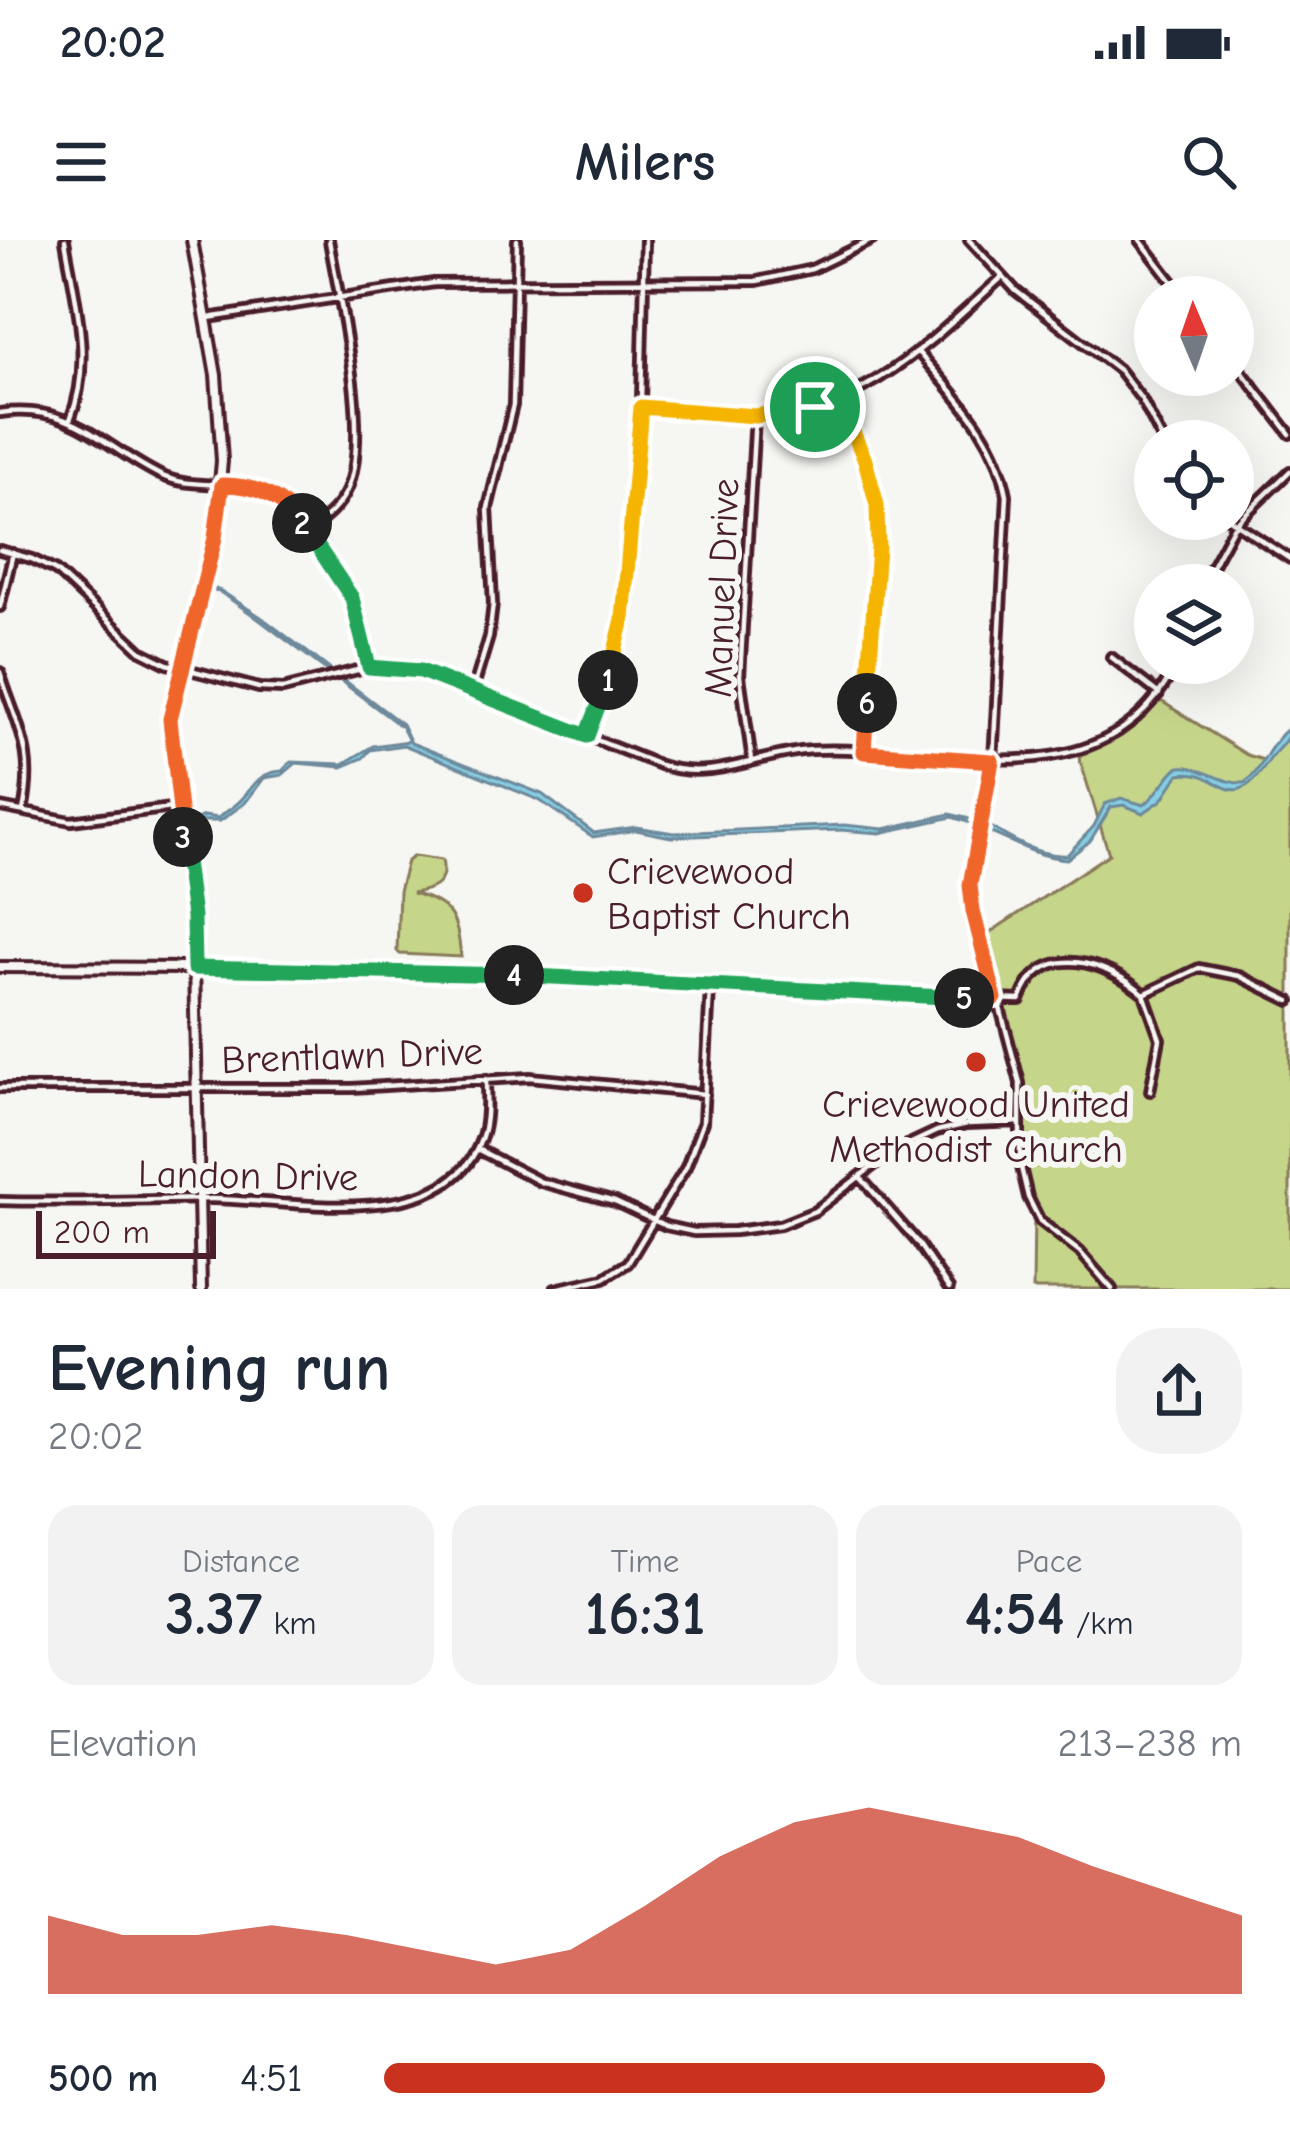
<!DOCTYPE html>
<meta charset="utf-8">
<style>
:root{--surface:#fff;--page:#f2f2f3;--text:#1f2937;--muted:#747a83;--accent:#c8321e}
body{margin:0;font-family:"Comic Neue",sans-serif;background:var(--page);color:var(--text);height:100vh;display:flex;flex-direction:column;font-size:45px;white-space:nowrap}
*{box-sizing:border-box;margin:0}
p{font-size:39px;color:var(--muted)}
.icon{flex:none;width:66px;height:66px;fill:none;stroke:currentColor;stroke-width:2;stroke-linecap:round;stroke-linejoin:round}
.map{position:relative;height:1049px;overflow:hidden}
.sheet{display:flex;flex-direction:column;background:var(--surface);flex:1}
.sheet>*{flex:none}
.needle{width:78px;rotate:358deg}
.fabs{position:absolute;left:1134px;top:36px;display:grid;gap:24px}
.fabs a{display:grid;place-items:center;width:120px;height:120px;border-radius:50%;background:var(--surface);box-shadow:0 12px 48px #0002;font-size:60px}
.scale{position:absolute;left:36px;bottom:30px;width:180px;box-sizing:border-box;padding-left:12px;border:6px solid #4a1f2b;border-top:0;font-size:33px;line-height:42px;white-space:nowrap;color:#4a1f2b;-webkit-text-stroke:9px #f6f6f2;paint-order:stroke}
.pin{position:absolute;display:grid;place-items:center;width:102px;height:102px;color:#fff;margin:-51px;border:6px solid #fff;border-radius:50%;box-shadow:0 3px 12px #0007}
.km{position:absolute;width:60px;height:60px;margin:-30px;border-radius:50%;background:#222;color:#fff;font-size:33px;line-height:60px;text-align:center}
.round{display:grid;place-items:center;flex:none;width:126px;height:126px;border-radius:48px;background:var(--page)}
.overview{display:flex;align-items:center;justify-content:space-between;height:204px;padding:0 48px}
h1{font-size:66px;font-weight:700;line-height:90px}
.metrics{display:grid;grid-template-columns:repeat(3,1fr);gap:18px;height:204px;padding:12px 48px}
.metrics div{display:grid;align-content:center;border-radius:30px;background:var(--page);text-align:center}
.metrics b{font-size:60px;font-weight:700}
.metrics small{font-size:33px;font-weight:400}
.metrics p{font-size:33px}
.chart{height:336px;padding:24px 48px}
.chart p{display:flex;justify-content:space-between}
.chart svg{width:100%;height:216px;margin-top:12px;fill:var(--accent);opacity:.7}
ul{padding:0 48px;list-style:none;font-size:39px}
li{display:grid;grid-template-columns:192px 144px 1fr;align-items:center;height:90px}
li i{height:30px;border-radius:15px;background:var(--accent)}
.status{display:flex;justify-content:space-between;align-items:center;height:84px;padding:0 60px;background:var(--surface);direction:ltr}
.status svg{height:33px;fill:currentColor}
header{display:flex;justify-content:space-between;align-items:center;height:156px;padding:0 48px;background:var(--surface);font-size:54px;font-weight:700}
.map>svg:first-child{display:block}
.green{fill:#c5d589;stroke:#887a5a;stroke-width:3}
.water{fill:#85cfe5;stroke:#6d899b;stroke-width:3}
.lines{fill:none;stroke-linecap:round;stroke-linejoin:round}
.street-casing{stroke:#4a1f2b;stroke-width:14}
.secondary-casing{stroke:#4a1f2b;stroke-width:16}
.street{stroke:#f6f6f2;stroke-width:4.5}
.secondary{stroke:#f6f6f2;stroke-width:8}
.split-1-casing{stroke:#fff;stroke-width:24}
.split-2-casing{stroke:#fff;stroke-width:24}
.split-3-casing{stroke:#fff;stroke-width:24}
.split-4-casing{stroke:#fff;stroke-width:24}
.split-5-casing{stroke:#fff;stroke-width:24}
.split-6-casing{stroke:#fff;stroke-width:24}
.split-7-casing{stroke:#fff;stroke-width:24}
.split-1{stroke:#f5b400;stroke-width:15}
.split-2{stroke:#22a559;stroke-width:15}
.split-3{stroke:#f0652b;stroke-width:15}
.split-4{stroke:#22a559;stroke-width:15}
.split-5{stroke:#22a559;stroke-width:15}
.split-6{stroke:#f0652b;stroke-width:15}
.split-7{stroke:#f5b400;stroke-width:15}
.poi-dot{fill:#c8321e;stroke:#f6f6f2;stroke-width:4.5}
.labels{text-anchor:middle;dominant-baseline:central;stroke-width:12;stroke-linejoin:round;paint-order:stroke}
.street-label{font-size:39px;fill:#4a1f2b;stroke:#f6f6f2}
.poi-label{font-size:39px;fill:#4a1f2b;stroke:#f6f6f2;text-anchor:start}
</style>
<div class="status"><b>20:02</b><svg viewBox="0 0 49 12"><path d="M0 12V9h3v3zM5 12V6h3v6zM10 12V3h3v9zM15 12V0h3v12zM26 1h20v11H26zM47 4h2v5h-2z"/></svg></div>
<header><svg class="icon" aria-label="menu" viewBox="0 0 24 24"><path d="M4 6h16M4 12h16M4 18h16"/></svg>Milers<svg class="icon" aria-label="search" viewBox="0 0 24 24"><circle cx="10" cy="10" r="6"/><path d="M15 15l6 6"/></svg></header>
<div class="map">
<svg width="1290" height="1049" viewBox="0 0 1290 1049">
<rect width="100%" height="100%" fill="#f6f6f2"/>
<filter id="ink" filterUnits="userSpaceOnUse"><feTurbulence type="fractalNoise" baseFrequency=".00833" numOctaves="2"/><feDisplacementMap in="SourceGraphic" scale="24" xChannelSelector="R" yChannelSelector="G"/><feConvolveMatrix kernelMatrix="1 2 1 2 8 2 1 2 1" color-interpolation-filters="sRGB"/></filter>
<g filter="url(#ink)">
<!-- green -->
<path class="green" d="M1161 461 1247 515 1267 521 1290 491V1049H1033L1034 972 1022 934 1021 847 980 699 1109 614 1079 517 1122 496Z
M414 616 442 620C448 646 431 650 412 653 452 663 457 678 461 717L400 714 397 711 399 651 407 621Z"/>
<!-- water -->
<path class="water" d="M209 347 221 351 261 377 402 484 411 503 542 554 594 593 636 587 674 593 844 585 884 589 950 574 978 581 977 585 952 577 880 593 840 590 671 597 636 590 593 597 539 560 404 505 370 510 363 518 342 527 296 523 282 535 264 538 245 563 220 581H202L188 586 187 582 204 576 218 578C225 572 236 566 242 559 256 544 258 533 282 531L291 522 343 524 373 506 409 501 402 487 253 375 220 352 208 350Z
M1290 487C1289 502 1278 507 1270 519 1229 583 1222 526 1179 534L1162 560 1143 573 1124 565 1111 567 1090 601 1067 619C1039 618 1013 602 987 591L988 585C1011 600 1040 617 1067 615L1094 586 1105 564 1121 558 1144 565C1155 557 1172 530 1177 528 1192 521 1223 545 1244 543 1263 531 1267 505 1290 487Z"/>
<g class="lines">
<defs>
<path id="street" d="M65 0C75 61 94 120 70 180
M969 0 1016 51 1120 131 1142 160 1163 201
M1140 0 1184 57
M208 78 434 43 757 41 812 29 872 0
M918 112C956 157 996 195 1007 255L993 521 986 572 971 631V658L1020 843V923L1028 957 1040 981 1080 1012 1112 1049
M1233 120 1290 194
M839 160 873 246 878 277 864 511
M643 167C680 170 718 176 755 176 859 176 930 102 1001 38
M0 173C73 163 101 206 160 235 190 249 220 241 251 248 319 263 356 366 369 425
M1229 279 1290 319
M309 291C324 279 339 268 347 250 372 196 339 60 329 0
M0 310 32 319 56 331 141 411 167 424 259 448 283 449 369 427 421 431 660 525C714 543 759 513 812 510 939 503 1104 571 1177 423
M1202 345 1235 284 1290 231
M0 367 13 313
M1111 417 1159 454
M0 432C17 487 36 510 23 571
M473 450 489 397 493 364 488 268 513 165 517 0
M587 496 615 417 625 363 641 161 645 0
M752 521 740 436 755 176
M0 567 71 581 179 567
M196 728 561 736 710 748 1020 760C1042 698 1108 723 1144 754L1199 728 1239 736 1290 761
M1144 754 1160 799 1150 851
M0 848H352L530 837 705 854
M477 909 541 942 615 962 666 986 694 992 735 991 780 985 815 971 890 913 937 891 967 884 1020 882
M860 937 918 1003 949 1049
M0 961C70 963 140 960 211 959 288 959 454 997 483 893 488 876 486 857 486 839
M555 1049 604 1038 628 1023 686 927 703 882 710 748"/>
<path id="secondary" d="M192 0 216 135 222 221 215 298 174 453 169 488 193 677 201 1049
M0 727 194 728"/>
</defs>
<!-- street casing -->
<use href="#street" class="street-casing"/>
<!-- secondary casing -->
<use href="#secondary" class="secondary-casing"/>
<!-- street -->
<use href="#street" class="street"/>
<!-- secondary -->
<use href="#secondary" class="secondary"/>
</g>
</g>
<g class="lines" filter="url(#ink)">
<defs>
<path id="split-1" d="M608 440 623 379 641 167 755 176 815 167"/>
<path id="split-2" d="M302 283 352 358 369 427 421 431 587 496 608 440"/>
<path id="split-3" d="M183 597 170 479 215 298 222 245C256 245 280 256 302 283"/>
<path id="split-4" d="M183 597 193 677 194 728 514 735"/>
<path id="split-5" d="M514 735 964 758"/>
<path id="split-6" d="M867 463 864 512 992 521 970 645 973 671 995 758H964"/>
<path id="split-7" d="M815 167 839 160 865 220 877 265 878 307 867 463"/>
</defs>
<!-- split-1 casing -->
<use href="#split-1" class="split-1-casing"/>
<!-- split-2 casing -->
<use href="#split-2" class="split-2-casing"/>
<!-- split-3 casing -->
<use href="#split-3" class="split-3-casing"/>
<!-- split-4 casing -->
<use href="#split-4" class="split-4-casing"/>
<!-- split-5 casing -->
<use href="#split-5" class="split-5-casing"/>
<!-- split-6 casing -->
<use href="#split-6" class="split-6-casing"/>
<!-- split-7 casing -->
<use href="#split-7" class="split-7-casing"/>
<!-- split-1 -->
<use href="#split-1" class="split-1"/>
<!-- split-2 -->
<use href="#split-2" class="split-2"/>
<!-- split-3 -->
<use href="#split-3" class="split-3"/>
<!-- split-4 -->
<use href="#split-4" class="split-4"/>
<!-- split-5 -->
<use href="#split-5" class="split-5"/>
<!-- split-6 -->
<use href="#split-6" class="split-6"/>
<!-- split-7 -->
<use href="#split-7" class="split-7"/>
</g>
<!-- markers -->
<g class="poi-dot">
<circle cx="583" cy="653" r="12"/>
<circle cx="976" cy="822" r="12"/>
</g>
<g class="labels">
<!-- street labels -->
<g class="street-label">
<text transform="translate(722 348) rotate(-88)">Manuel Drive</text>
<text transform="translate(352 816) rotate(-2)">Brentlawn Drive</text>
<text transform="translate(248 936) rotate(1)">Landon Drive</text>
</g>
<!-- poi labels -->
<g class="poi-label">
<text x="607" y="631">Crievewood<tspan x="607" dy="45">Baptist Church</tspan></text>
<text x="976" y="864" text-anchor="middle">Crievewood United<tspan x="976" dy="45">Methodist Church</tspan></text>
</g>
</g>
</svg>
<div class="fabs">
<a><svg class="needle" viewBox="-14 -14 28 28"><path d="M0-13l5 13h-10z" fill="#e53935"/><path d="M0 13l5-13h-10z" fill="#747a83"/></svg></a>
<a><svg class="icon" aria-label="locate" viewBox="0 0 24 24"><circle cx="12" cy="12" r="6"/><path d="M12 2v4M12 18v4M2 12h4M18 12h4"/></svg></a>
<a><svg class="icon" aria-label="layers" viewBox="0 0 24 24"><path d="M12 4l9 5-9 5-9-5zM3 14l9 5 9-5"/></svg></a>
</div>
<div class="scale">200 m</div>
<div class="pin" style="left:815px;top:167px;background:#1e9e55"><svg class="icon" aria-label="arrive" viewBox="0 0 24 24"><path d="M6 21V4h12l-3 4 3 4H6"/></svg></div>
<b class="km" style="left:608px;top:440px">1</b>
<b class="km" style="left:302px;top:283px">2</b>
<b class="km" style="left:183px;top:597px">3</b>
<b class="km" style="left:514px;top:735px">4</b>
<b class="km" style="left:964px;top:758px">5</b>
<b class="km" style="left:867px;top:463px">6</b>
</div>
<section class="sheet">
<div class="overview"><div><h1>Evening run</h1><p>20:02</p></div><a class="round"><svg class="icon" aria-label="share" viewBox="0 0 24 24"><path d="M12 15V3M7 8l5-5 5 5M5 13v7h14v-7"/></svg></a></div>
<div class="metrics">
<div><p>Distance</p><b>3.37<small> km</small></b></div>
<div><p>Time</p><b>16:31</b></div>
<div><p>Pace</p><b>4:54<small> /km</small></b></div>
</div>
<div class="chart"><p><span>Elevation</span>213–238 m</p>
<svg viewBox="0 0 160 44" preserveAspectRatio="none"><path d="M0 44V28L10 32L20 32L30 30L40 32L50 35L60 38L70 35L80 26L90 16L100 9L110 6L120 9L130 12L140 18L150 23L160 28V44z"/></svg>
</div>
<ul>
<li><b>500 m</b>4:51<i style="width:84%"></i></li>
</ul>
</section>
